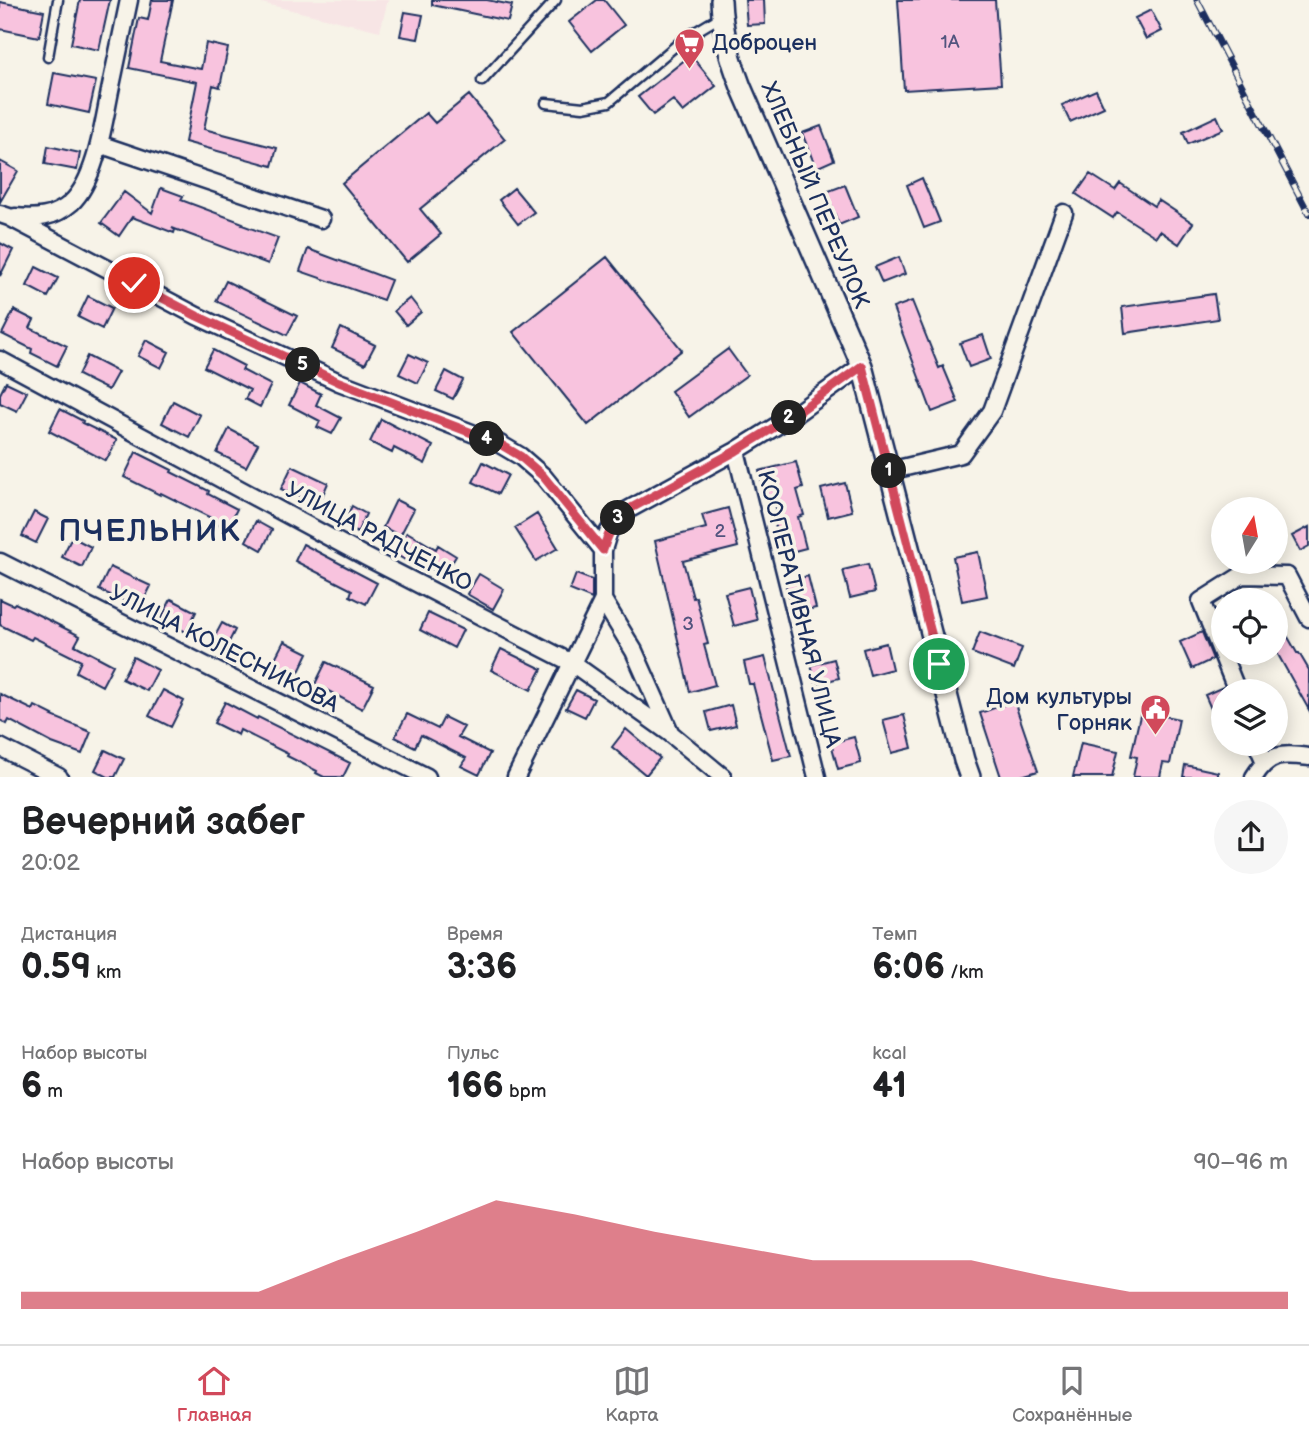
<!DOCTYPE html>
<html lang="ru">
<meta charset="utf-8">
<style>
:root{--surface:#fff;--page:#f6f6f6;--text:#202124;--muted:#757577;--line:#e0e0e0;--accent:#d1495b}
body{margin:0;font-family:"Balsamiq Sans",sans-serif;background:var(--page);color:var(--text);height:100vh;display:flex;flex-direction:column;font-size:26px;white-space:nowrap}
*{box-sizing:border-box;margin:0}
p{font-size:23px;color:var(--muted)}
.icon{flex:none;width:38px;height:38px;fill:none;stroke:currentColor;stroke-width:2;stroke-linecap:round;stroke-linejoin:round}
.map{position:relative;height:777px;overflow:hidden}
.side{display:flex;flex-direction:column;background:var(--surface);flex:1}
.side>*{flex:none}
.needle{width:46px;rotate:11deg}
.fabs{position:absolute;left:1211px;top:497px;display:grid;gap:14px}
.fabs a{display:grid;place-items:center;width:77px;height:77px;border-radius:50%;background:var(--surface);box-shadow:0 4px 18px #0003;font-size:35px}
.pin{position:absolute;display:grid;place-items:center;width:60px;height:60px;color:#fff;margin:-30px;border:4px solid #fff;border-radius:50%;box-shadow:0 2px 7px #0007}
.km{position:absolute;width:35px;height:35px;margin:-18px;border-radius:50%;background:#222;color:#fff;font-size:19px;line-height:35px;text-align:center}
.round{display:grid;place-items:center;flex:none;width:74px;height:74px;border-radius:37px;background:var(--page)}
.head{display:flex;align-items:center;justify-content:space-between;height:119px;padding:0 21px}
h1{font-size:38px;font-weight:800;line-height:52px}
.figures{display:grid;grid-template-columns:repeat(3,1fr);gap:10px;height:119px;padding:7px 21px}
.figures div{display:grid;align-content:center}
.figures b{font-size:35px;font-weight:800}
.figures small{font-size:19px;font-weight:400}
.figures p{font-size:19px}
.chart{height:196px;padding:14px 21px}
.chart p{display:flex;justify-content:space-between}
.chart svg{width:100%;height:126px;margin-top:7px;fill:var(--accent);opacity:.7}
.tab-bar{display:flex;justify-content:space-around;align-items:center;height:98px;border-top:2px solid var(--line);background:var(--surface);font-size:19px;color:var(--muted)}
.tab-bar a{display:grid;justify-items:center;gap:4px}
.tab-bar .current{color:var(--accent)}
.map>svg:first-child{display:block}
.built{fill:#f7e5e5}
.building{fill:#f8c3de;stroke:#1b2f5e;stroke-width:2}
.lines{fill:none;stroke-linecap:round;stroke-linejoin:round}
.service-casing{stroke:#1b2f5e;stroke-width:13}
.minor-casing{stroke:#1b2f5e;stroke-width:21}
.tertiary-casing{stroke:#1b2f5e;stroke-width:24}
.service{stroke:#f7f3e8;stroke-width:8}
.minor{stroke:#f7f3e8;stroke-width:16}
.tertiary{stroke:#f7f3e8;stroke-width:19}
.rail-casing{stroke:#1b2f5e;stroke-width:7}
.rail{stroke:#f7f3e8;stroke-width:4.5;stroke-dasharray:13;stroke-linecap:butt}
.route-casing{stroke:#fff;stroke-width:14}
.route{stroke:#d1495b;stroke-width:9}
.labels{text-anchor:middle;dominant-baseline:central;stroke-width:7;stroke-linejoin:round;paint-order:stroke}
.number-label{font-size:19px;fill:#52547e}
.poi-label{font-size:23px;fill:#1b2f5e;stroke:#f7f3e8;text-anchor:start}
.street-label{font-size:23px;fill:#1b2f5e;stroke:#f7f3e8}
.district-label{font-size:30px;font-weight:bold;letter-spacing:2px;fill:#1b2f5e;stroke:#f7f3e8}
</style>
<div class="map">
<svg width="1309" height="777" viewBox="0 0 1309 777">
<rect width="100%" height="100%" fill="#f7f3e8"/>
<filter id="ink" filterUnits="userSpaceOnUse"><feTurbulence type="fractalNoise" baseFrequency=".0143" numOctaves="2"/><feDisplacementMap in="SourceGraphic" scale="14" xChannelSelector="R" yChannelSelector="G"/><feConvolveMatrix kernelMatrix="1 2 1 2 8 2 1 2 1" color-interpolation-filters="sRGB"/></filter>
<g filter="url(#ink)">
<!-- built -->
<path class="built" d="M249 0H388L380 31Z"/>
<!-- building -->
<path class="building" d="M80 0H110L99 50 71 44Z
M152 0H173L160 61 201 69 206 43 228 48 220 87 213 85 204 129 277 148 272 166 185 142 197 82 129 68 139 18 148 20Z
M432 0H487L512 5 508 21 432 5Z
M597 0H604L624 25 592 51 569 22Z
M745 0H764L765 24 747 25Z
M898 0H995L1001 84 904 90Z
M0 2 44 11 39 37 0 29Z
M1151 10 1162 31 1146 39 1135 18Z
M405 12 423 15 418 39 400 36Z
M691 55 716 86 683 112 673 100 653 115 638 97Z
M54 73 96 81 89 113 48 104Z
M1096 90 1104 107 1070 122 1062 105Z
M469 95 505 139 420 209 441 234 407 262 342 183 426 113 435 123Z
M1217 116 1223 129 1188 144 1183 132Z
M821 126 834 160 816 168 802 133Z
M48 146 80 153 77 170 45 164Z
M0 161 18 171 0 202Z
M1090 174 1115 190 1120 183 1154 206 1158 200 1193 223 1179 244 1160 231 1156 237 1117 212 1113 218 1076 194Z
M922 178 940 222 924 228 907 185Z
M845 185 858 217 839 225 826 192Z
M161 188 183 196 181 200 243 223 242 225 278 238 268 264 172 228 175 230 174 233 132 217 119 236 101 223 124 192 152 213Z
M514 188 534 212 518 224 499 200Z
M0 243 13 250 0 276Z
M308 249 391 280 383 300 300 271Z
M607 257 682 350 588 425 513 332Z
M899 257 905 274 882 283 875 267Z
M36 267 58 278 48 297 27 286Z
M226 281 297 316 287 335 216 301Z
M1214 294 1218 319 1125 333 1122 307Z
M88 296 112 308 102 329 78 317Z
M410 298 421 312 406 325 394 311Z
M912 301 939 368 943 366 958 402 932 412 893 308Z
M14 310 34 320 30 328 67 346 57 366 31 353 32 349 2 334Z
M341 328 375 345 365 364 332 348Z
M983 335 991 359 969 367 960 343Z
M146 340 169 352 161 368 138 356Z
M728 349 747 375 689 417 671 391Z
M213 350 244 366 242 370 271 385 260 407 245 399 250 390 204 367Z
M409 354 428 363 418 383 399 374Z
M87 356 118 372 108 390 78 375Z
M446 371 463 380 453 399 436 391Z
M6 382 27 392 17 411 0 403V394Z
M300 383 321 394 316 405 341 418 332 434 317 427 320 421 289 405Z
M173 401 200 415 189 437 162 423Z
M60 409 83 421 82 423 117 440 106 461 49 431Z
M381 419 433 446 425 464 394 448 392 453 370 442Z
M229 429 258 444 246 467 217 453Z
M136 452 172 470 171 472 209 491 208 494 237 509 227 529 210 521 211 518 161 493 160 495 124 477Z
M483 462 508 475 498 494 473 482Z
M796 462 803 488 797 490 804 515 798 517 806 548 783 554 774 520 779 519 773 496 766 498 759 471Z
M292 466 328 483 318 506 281 489Z
M845 483 852 511 828 517 821 489Z
M396 500 414 509 400 536 383 527Z
M352 506 366 514 357 533 342 525Z
M728 508 738 547 683 561 693 598 696 597 708 644 704 645 715 685 690 692 655 541 706 528 702 515Z
M34 512 48 519 36 543 22 536Z
M537 514 558 548 536 561 515 528Z
M256 521 272 530 262 550 246 541Z
M1309 527V546L1300 551 1292 536Z
M407 532 436 549 438 545 456 556 444 576 417 560 414 565 395 554Z
M72 537 91 547 82 567 62 557Z
M303 544 377 583 366 604 350 596 352 590 295 561Z
M978 552 987 596 962 601 953 557Z
M868 564 875 592 850 598 843 570Z
M110 567 151 586 140 608 99 590Z
M479 574 504 589 493 609 467 594Z
M576 574 592 580V599L570 590Z
M808 576 816 608 793 613 785 582Z
M749 587 757 620 734 626 725 593Z
M0 599 13 605 15 603 80 636 75 645 113 665 102 686 76 672 81 661 33 637 31 640 0 625Z
M171 599 196 612 186 632 161 619Z
M428 613 463 630 454 648 420 630Z
M1276 616 1297 653H1299L1309 670V710L1276 651Z
M222 623 235 630 223 654 209 647Z
M980 632 1022 648 1014 669 972 653Z
M1202 632 1213 659 1192 669 1180 642Z
M284 641 308 653 297 676 272 664Z
M886 643 892 669 870 675 863 649Z
M501 649 542 669 531 690 491 670Z
M133 657 158 670 147 691 122 679Z
M765 657 791 756 773 760 753 684H749L744 662Z
M834 659 839 678 816 684 811 665Z
M326 662 374 685 362 709 315 684Z
M1223 687V736L1205 695Z
M163 690 184 701 171 727 149 716Z
M576 690 594 699 585 717 566 708Z
M0 694 33 710 35 706 53 715 52 716 91 732 82 754 52 743 9 720 7 724 0 720Z
M1014 701 1038 771 1018 777H1001L980 713Z
M225 702 257 719 258 717 350 763 343 777H324L316 773 317 771 287 756 288 754 240 730 238 735 214 723Z
M731 705 736 725 711 731 706 712Z
M1141 711 1179 719 1170 764 1163 763 1160 777H1133L1137 757 1131 756Z
M407 714 438 729 444 717 464 727 458 737 490 753 479 775 461 766 466 758 421 735 415 747 395 737Z
M904 715 912 748 892 753 883 720Z
M626 729 660 758 646 775 612 747Z
M854 737 861 763 838 769 831 743Z
M1081 743 1118 751 1112 777H1073Z
M105 750 124 759 115 777H108L95 770Z
M1185 765 1218 772V777H1183Z"/>
<g class="lines">
<defs>
<path id="service" d="M48 57 58 0
M482 81 556 0
M546 103 583 107 609 102 685 38 720 17"/>
<path id="minor" d="M99 144 321 219
M0 214 9 217 197 316 339 382 498 443 520 456 543 476 603 550
M15 217C36 219 54 218 71 203 97 179 104 119 111 86 117 57 123 29 129 0
M0 360 366 557 572 663 670 733 723 777
M736 451 817 777
M889 471 961 454 992 411 1064 213
M0 562 427 777
M603 600 634 651 670 732
M1237 691 1201 601 1242 575 1287 576 1309 618
M1257 744 1265 762
M0 747 59 777
M516 777 603 600V550L608 533 615 522 624 512 736 451 794 415 862 366
M1254 777C1269 752 1283 754 1309 757"/>
<path id="tertiary" d="M721 0C722 31 730 58 741 87L862 366 964 760 970 777"/>
</defs>
<!-- service casing -->
<use href="#service" class="service-casing"/>
<!-- minor casing -->
<use href="#minor" class="minor-casing"/>
<!-- tertiary casing -->
<use href="#tertiary" class="tertiary-casing"/>
<!-- service -->
<use href="#service" class="service"/>
<!-- minor -->
<use href="#minor" class="minor"/>
<!-- tertiary -->
<use href="#tertiary" class="tertiary"/>
<defs>
<path id="rail" d="M1197 0 1309 214"/>
</defs>
<!-- rail casing -->
<use href="#rail" class="rail-casing"/>
<!-- rail -->
<use href="#rail" class="rail"/>
</g>
</g>
<g class="lines" filter="url(#ink)">
<defs>
<path id="route" d="M134 283 197 316 339 382 498 443 520 456 543 476 603 550C608 534 613 524 624 512L736 451 794 415 862 366 939 664"/>
</defs>
<!-- route casing -->
<use href="#route" class="route-casing"/>
<!-- route -->
<use href="#route" class="route"/>
</g>
<!-- icons -->
<defs>
<symbol id="supermarket-pin" viewBox="-11 -11 22 30"><path d="M0 17L-7.5 6A9.5 9.5 0 1 1 7.5 6Z" fill="#d1495b" stroke="#f7f3e8"/><path d="M-6-5.5h2.5l.6 2H6L4.5 2H-2.5L-4.4-4H-6ZM-1.5 3.2a1.3 1.3 0 1 0 .1 0ZM3 3.2a1.3 1.3 0 1 0 .1 0Z" fill="#fff"/></symbol>
<symbol id="civic-pin" viewBox="-11 -11 22 30"><path d="M0 17L-7.5 6A9.5 9.5 0 1 1 7.5 6Z" fill="#d1495b" stroke="#f7f3e8"/><path d="M-.6-6.5H3V-4.5H.6V-3L4-1V1h2V6H-6V1h2V-1L-.6-3ZM-1.2 2.5V6h2.4V2.5Z" fill="#fff"/></symbol>
</defs>
<g fill-rule="evenodd">
<use href="#supermarket-pin" x="672" y="26" width="35" height="47"/>
<use href="#civic-pin" x="1138" y="692" width="35" height="47"/>
</g>
<g class="labels">
<!-- number labels -->
<g class="number-label">
<text x="950" y="42">1А</text>
<text x="720" y="531">2</text>
<text x="688" y="624">3</text>
</g>
<!-- poi labels -->
<g class="poi-label">
<text x="712" y="43">Доброцен</text>
<text x="1132" y="697" text-anchor="end">Дом культуры<tspan x="1132" dy="26">Горняк</tspan></text>
</g>
<!-- street labels -->
<g class="street-label">
<text transform="translate(815 195) rotate(67)">ХЛЕБНЫЙ ПЕРЕУЛОК</text>
<text transform="translate(379 537) rotate(28)">УЛИЦА РАДЧЕНКО</text>
<text transform="translate(799 609) rotate(76)">КООПЕРАТИВНАЯ УЛИЦА</text>
<text transform="translate(224 649) rotate(27)">УЛИЦА КОЛЕСНИКОВА</text>
</g>
<!-- district labels -->
<g class="district-label">
<text x="150" y="532">ПЧЕЛЬНИК</text>
</g>
</g>
</svg>
<div class="fabs">
<a><svg class="needle" viewBox="-14 -14 28 28"><path d="M0-13l5 13h-10z" fill="#e53935"/><path d="M0 13l5-13h-10z" fill="#757577"/></svg></a>
<a><svg class="icon" aria-label="locate" viewBox="0 0 24 24"><circle cx="12" cy="12" r="6"/><path d="M12 2v4M12 18v4M2 12h4M18 12h4"/></svg></a>
<a><svg class="icon" aria-label="layers" viewBox="0 0 24 24"><path d="M12 4l9 5-9 5-9-5zM3 14l9 5 9-5"/></svg></a>
</div>
<div class="pin" style="left:939px;top:664px;background:#1e9e55"><svg class="icon" aria-label="arrive" viewBox="0 0 24 24"><path d="M6 21V4h12l-3 4 3 4H6"/></svg></div>
<div class="pin" style="left:134px;top:283px;background:#d93025"><svg class="icon" aria-label="check" viewBox="0 0 24 24"><path d="M5 12l5 5 9-10"/></svg></div>
<b class="km" style="left:889px;top:471px">1</b>
<b class="km" style="left:789px;top:418px">2</b>
<b class="km" style="left:618px;top:518px">3</b>
<b class="km" style="left:487px;top:439px">4</b>
<b class="km" style="left:303px;top:365px">5</b>
</div>
<section class="side">
<div class="head"><div><h1>Вечерний забег</h1><p>20:02</p></div><a class="round"><svg class="icon" aria-label="share" viewBox="0 0 24 24"><path d="M12 15V3M7 8l5-5 5 5M5 13v7h14v-7"/></svg></a></div>
<div class="figures">
<div><p>Дистанция</p><b>0.59<small> km</small></b></div>
<div><p>Время</p><b>3:36</b></div>
<div><p>Темп</p><b>6:06<small> /km</small></b></div>
</div>
<div class="figures">
<div><p>Набор высоты</p><b>6<small> m</small></b></div>
<div><p>Пульс</p><b>166<small> bpm</small></b></div>
<div><p>kcal</p><b>41</b></div>
</div>
<div class="chart"><p><span>Набор высоты</span>90–96 m</p>
<svg viewBox="0 0 160 44" preserveAspectRatio="none"><path d="M0 44V38L10 38L20 38L30 38L40 27L50 17L60 6L70 11L80 17L90 22L100 27L110 27L120 27L130 33L140 38L150 38L160 38V44z"/></svg>
</div>
</section>
<nav class="tab-bar">
<a class="current"><svg class="icon" aria-label="home" viewBox="0 0 24 24"><path d="M3 11l9-7 9 7M6 9v11h12V9"/></svg>Главная</a>
<a><svg class="icon" aria-label="map" viewBox="0 0 24 24"><path d="M3 6l6-2 6 2 6-2v14l-6 2-6-2-6 2zM9 4v14M15 6v14"/></svg>Карта</a>
<a><svg class="icon" aria-label="saved" viewBox="0 0 24 24"><path d="M7 4h10v16l-5-4-5 4z"/></svg>Сохранённые</a>
</nav>
